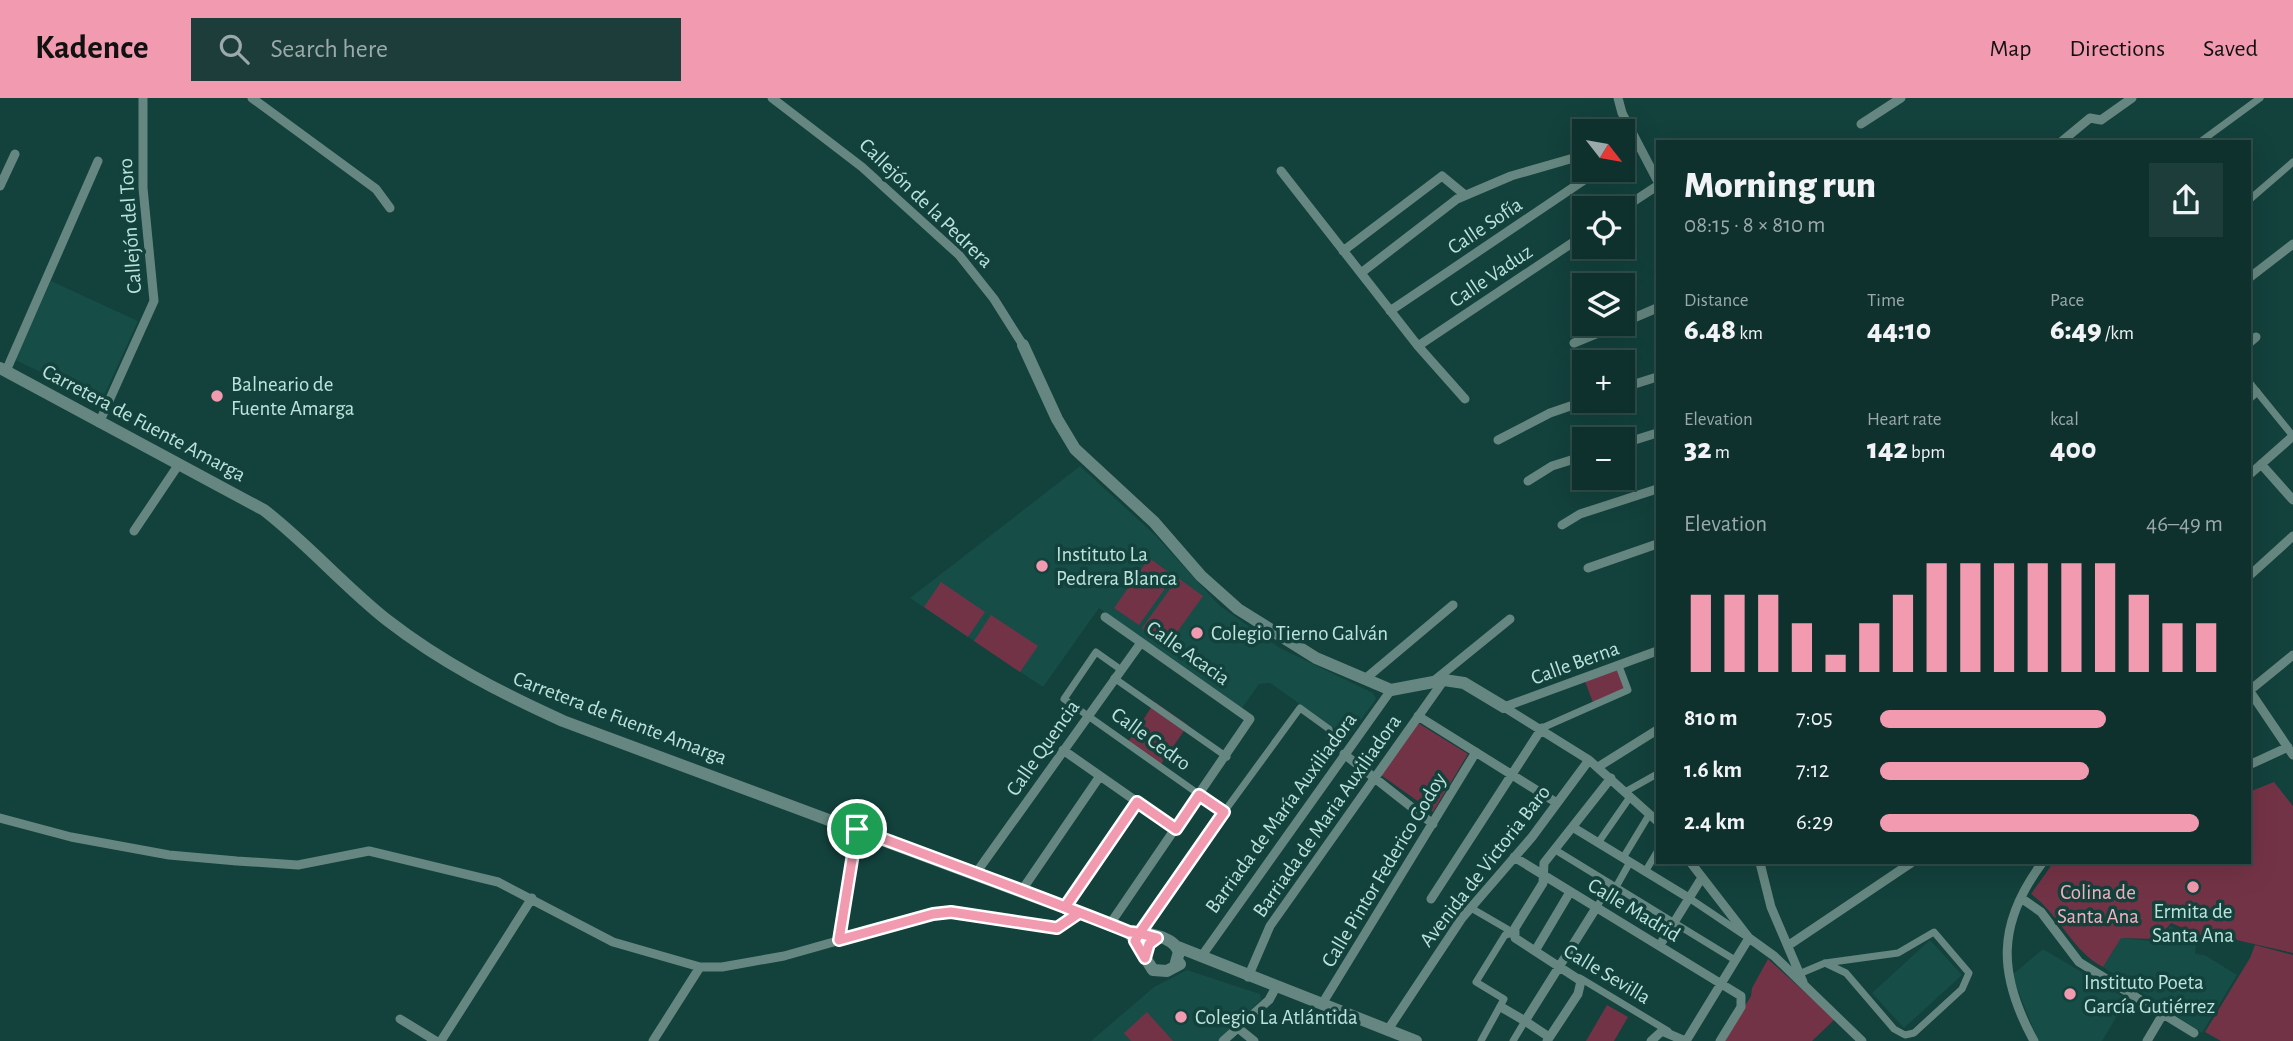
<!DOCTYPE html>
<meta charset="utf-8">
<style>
:root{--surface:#0e312d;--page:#1c3d39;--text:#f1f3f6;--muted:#9ba9aa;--line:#2e4c49;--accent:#f29aaf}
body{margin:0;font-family:"Alegreya Sans",sans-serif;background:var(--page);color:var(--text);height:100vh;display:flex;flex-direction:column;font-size:26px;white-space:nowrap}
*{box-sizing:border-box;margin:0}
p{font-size:23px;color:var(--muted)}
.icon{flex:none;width:38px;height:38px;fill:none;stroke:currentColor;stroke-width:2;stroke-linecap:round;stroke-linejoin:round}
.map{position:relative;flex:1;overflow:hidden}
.sheet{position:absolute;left:1656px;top:42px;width:595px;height:724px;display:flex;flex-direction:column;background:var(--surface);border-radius:0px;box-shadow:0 7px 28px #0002,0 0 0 2px var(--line)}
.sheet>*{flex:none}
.needle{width:46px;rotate:121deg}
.fabs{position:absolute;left:1572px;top:21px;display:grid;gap:14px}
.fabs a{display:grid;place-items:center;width:63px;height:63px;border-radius:0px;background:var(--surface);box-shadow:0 7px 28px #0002,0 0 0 2px var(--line);font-size:35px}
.pin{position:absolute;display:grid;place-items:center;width:60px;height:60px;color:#fff;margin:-30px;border:4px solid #fff;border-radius:50%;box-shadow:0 2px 7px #0007}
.round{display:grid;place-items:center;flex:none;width:74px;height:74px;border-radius:0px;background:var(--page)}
.overview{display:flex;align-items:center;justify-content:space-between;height:119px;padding:0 28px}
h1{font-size:38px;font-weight:800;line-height:52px}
.stats{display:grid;grid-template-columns:repeat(3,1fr);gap:10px;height:119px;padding:7px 28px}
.stats div{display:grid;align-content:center}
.stats b{font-size:30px;font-weight:800}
.stats small{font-size:19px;font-weight:400}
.stats p{font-size:19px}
.chart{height:196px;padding:14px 28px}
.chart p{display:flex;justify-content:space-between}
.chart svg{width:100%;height:126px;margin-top:7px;stroke:var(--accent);stroke-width:6}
ul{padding:0 28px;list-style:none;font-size:23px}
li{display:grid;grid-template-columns:112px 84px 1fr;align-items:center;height:52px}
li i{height:18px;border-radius:9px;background:var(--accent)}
header{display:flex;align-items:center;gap:42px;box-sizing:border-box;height:98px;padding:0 35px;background:var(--accent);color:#111}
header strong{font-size:33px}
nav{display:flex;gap:38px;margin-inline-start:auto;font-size:24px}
.search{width:490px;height:63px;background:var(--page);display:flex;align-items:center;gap:18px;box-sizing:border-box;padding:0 24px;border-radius:0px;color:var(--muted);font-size:26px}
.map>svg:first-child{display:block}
.built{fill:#174d47}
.green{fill:#733346}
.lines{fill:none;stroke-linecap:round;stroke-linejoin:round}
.pedestrian{stroke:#668781;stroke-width:7}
.minor{stroke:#668781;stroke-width:9}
.tertiary{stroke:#668781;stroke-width:12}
.route-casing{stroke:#fff;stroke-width:14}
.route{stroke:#f29aaf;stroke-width:9}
.poi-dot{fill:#f29aaf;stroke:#13413c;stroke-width:2.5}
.labels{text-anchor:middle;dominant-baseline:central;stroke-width:7;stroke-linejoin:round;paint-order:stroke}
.street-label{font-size:21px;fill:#bbe3dc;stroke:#13413c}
.poi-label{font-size:21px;fill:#bbe3dc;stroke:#13413c;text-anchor:start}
.park-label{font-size:21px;fill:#f2b3c1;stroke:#13413c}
</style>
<header>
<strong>Kadence</strong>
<div class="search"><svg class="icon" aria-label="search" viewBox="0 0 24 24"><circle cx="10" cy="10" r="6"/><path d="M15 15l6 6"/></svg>Search here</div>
<nav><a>Map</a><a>Directions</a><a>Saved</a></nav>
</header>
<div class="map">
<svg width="2293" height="943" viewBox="0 0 2293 943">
<rect width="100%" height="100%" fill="#13413c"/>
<!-- built -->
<path class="built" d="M51 183 138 223 102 302 15 262Z
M1080 368 1155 437 1220 508 1280 550 1373 595 1376 601 1353 633 1341 635 1270 585 1259 586 1242 610 1099 510 1043 589 910 500Z
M2170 828 2197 841 2195 856 2205 857 2237 877 2202 935 2103 869 2121 840 2162 844Z
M1930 842 1962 877 1904 930 1872 895Z
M2043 851 2127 901 2102 943H2038L2012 877Z
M1187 872 1260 896 1261 902 1217 943H1091L1154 889Z"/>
<!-- green -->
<path class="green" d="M1149 460 1174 478 1139 527 1114 510Z
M1178 480 1203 498 1167 548 1142 530Z
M941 484 985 514 968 539 924 509Z
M991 517 1038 548 1020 574 974 543Z
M1619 568 1628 592 1594 607 1584 581Z
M1155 604 1188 627 1159 669 1126 647Z
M1418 625 1468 656 1433 714 1381 677Z
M2274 684 2293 708V855L2232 841 2216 844 2171 825 2158 841 2121 840 2103 869C2072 853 2060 817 2031 796L2053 765H2249V694Z
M2255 847 2293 857V943H2221L2205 934 2250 860Z
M1768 861 1835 921 1812 943H1724L1751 898 1752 890Z
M1607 907 1628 919 1614 943H1586Z
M1147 914 1173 943H1131L1124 935Z"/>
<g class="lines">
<!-- pedestrian -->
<path class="pedestrian" d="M2200 44 2260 0
M2249 102 2293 64
M2249 284 2293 338
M1120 571 1096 554 1064 601 1224 714 1300 610 1329 631 1330 639
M1114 580 1227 659
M1542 630 1628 592 1619 568
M1625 694 1657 676
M1598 745 1630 699
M1557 753 1735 862
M1623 760 1649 717
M1645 774 1657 754
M1616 789 1630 764
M1689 800 1744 837
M1471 810 1514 835
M1596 810 1611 786
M1138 837 1224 714
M1799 876 1825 865 1898 855 1934 834 1969 875 1962 891 1914 935 1905 937 1894 931 1846 875 1825 865
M1580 880 1668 933
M1481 943 1504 901 1476 884 1505 837 1514 835
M1513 943 1525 923"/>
<!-- minor -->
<path class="minor" d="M252 0 376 91 390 110
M772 0 862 69 959 157 994 201 1023 247
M1618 0 1622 15 1657 82
M1861 26 1901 0
M2061 44 2090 20 2101 22 2132 0
M1622 56 1638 46
M1281 73 1418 248 1465 301
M0 88 15 56
M1622 111 1657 88
M1343 153 1442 78 1465 97
M1361 175 1457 101 1511 78 1584 57
M2249 180 2293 146
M1390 213 1599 72
M1622 225 1657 210
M1574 245 1620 226
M2249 245 2256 239
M1418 248 1584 137
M6 273 98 63
M1622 290 1657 279
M2249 300 2256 294
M99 325 154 203 143 90V0
M1498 342 1550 315 1585 303
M1622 346 1657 335
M2261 366 2293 402
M2249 377 2293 338
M1528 383 1552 368 1584 358
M1562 427 1580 416 1657 391
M134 433 179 366
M1588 470 1657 446
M2249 478 2293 438
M1105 519 1250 621 1110 826
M1365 581 1453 507
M1435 582 1510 521
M2249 592 2293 657
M2249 593 2293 557
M1504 609 1589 662 1657 723
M1504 609 1657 553
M1418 618 1557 705
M1063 652 1176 731
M1344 656 1433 726
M2249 667 2288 649
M1598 669 1657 632
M0 720 71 739 169 757 237 763 298 767 369 753 498 784 613 844 700 869H722L784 858 933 816 951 814 1057 830 1079 815
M1574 730 1689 800
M1514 759 1741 898V909L1720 943
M1691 765 1749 840 1774 858 1862 943
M1760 765 1771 809 1803 884
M976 775 1140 546
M1022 792 1100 678
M2021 800 2041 814 2079 864 2194 935
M1431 801 1542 630
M1065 809 1137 704
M839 842 857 731
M1660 847 1701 781
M1789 847 1911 765
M1535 853 1570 794
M1201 859 1391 592
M1248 879 1270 828 1444 582
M1322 906 1476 654
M1501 909 1525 923
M400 921 436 943
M1238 930 1254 943
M1387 933 1462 820 1532 739 1589 662
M1549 939 1525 923 1596 810
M441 943 532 800
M653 943 700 869
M1223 943 1269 902 1276 889
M1547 943 1578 896 1581 883 1515 840V830L1543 785 1544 765 1611 680
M1651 943 1662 933 1685 943
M1686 943 1749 840
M2034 943C1998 877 1996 827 2042 765
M2147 943 2163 916"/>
<!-- tertiary -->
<path class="tertiary" d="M1023 247 1057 321 1075 351 1154 424 1201 478 1238 511 1316 560 1391 592 1444 582 1464 585 1504 609
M0 270 264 412C308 446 344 488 387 522 441 564 501 595 563 623L1129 834C1145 835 1173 837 1179 854L1175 868
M1129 834 1153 872 1167 873 1180 866
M1178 849 1416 943"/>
</g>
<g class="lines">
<defs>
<path id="route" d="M857 731C948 765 1039 798 1129 834 1138 834 1148 838 1157 840L1149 846 1145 860 1135 843 1139 836 1224 714 1199 697 1176 731 1137 704 1065 809 1079 815 1057 830 951 814 933 816 839 842 857 731"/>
</defs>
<!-- route casing -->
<use href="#route" class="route-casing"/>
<!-- route -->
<use href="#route" class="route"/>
</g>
<!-- markers -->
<g class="poi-dot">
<circle cx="217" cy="298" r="7"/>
<circle cx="1042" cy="468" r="7"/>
<circle cx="1197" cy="535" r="7"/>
<circle cx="2193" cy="789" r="7"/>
<circle cx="2070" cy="896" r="7"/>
<circle cx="1181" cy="919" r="7"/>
</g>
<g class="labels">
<!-- street labels -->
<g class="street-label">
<text transform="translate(926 105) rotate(44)">Callejón de la Pedrera</text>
<text transform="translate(130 128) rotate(-94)">Callejón del Toro</text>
<text transform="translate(1485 128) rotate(-34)">Calle Sofía</text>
<text transform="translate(1491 178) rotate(-34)">Calle Vaduz</text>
<text transform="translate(144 325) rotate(28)">Carretera de Fuente Amarga</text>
<text transform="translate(1188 555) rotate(35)">Calle Acacia</text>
<text transform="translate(1575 565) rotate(-20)">Calle Berna</text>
<text transform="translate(620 620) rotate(21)">Carretera de Fuente Amarga</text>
<text transform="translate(1151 641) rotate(36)">Calle Cedro</text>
<text transform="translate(1043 650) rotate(-55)">Calle Quencia</text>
<text transform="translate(1281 715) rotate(-54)">Barriada de María Auxiliadora</text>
<text transform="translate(1327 718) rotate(-55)">Barriada de Maria Auxiliadora</text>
<text transform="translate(1485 768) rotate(-52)">Avenida de Victoria Baro</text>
<text transform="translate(1384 772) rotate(-59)">Calle Pintor Federico Godoy</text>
<text transform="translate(1634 812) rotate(31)">Calle Madrid</text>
<text transform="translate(1607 876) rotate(31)">Calle Sevilla</text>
</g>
<!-- poi labels -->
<g class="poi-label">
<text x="231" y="286">Balneario de<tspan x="231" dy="24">Fuente Amarga</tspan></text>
<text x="1056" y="456">Instituto La<tspan x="1056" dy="24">Pedrera Blanca</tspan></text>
<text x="1211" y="535">Colegio Tierno Galván</text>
<text x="2193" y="813" text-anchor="middle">Ermita de<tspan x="2193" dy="24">Santa Ana</tspan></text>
<text x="2084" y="884">Instituto Poeta<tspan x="2084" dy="24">García Gutiérrez</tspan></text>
<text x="1195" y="919">Colegio La Atlántida</text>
</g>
<!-- park labels -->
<g class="park-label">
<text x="2098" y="794">Colina de<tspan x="2098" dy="24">Santa Ana</tspan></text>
</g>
</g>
</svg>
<div class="fabs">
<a><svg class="needle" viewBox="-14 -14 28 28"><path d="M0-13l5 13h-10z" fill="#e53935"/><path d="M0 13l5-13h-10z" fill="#9ba9aa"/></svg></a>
<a><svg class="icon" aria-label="locate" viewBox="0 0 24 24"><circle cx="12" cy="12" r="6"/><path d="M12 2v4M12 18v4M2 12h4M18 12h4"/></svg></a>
<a><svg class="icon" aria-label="layers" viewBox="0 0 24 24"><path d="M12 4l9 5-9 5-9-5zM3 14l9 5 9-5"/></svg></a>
<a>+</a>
<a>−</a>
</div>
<div class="pin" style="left:857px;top:731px;background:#1e9e55"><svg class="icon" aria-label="arrive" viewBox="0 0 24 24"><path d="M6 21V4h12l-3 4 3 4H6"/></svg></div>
<section class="sheet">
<div class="overview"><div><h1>Morning run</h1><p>08:15 · 8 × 810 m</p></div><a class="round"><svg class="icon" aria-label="share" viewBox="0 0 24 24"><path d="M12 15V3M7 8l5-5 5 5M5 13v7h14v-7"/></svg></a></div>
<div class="stats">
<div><p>Distance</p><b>6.48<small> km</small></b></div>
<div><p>Time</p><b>44:10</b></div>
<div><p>Pace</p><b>6:49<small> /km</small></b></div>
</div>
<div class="stats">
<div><p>Elevation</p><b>32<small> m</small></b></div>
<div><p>Heart rate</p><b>142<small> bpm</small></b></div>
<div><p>kcal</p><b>400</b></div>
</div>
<div class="chart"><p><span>Elevation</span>46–49 m</p>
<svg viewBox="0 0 160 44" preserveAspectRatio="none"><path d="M5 44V17M15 44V17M25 44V17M35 44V27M45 44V38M55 44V27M65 44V17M75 44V6M85 44V6M95 44V6M105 44V6M115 44V6M125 44V6M135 44V17M145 44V27M155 44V27"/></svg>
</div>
<ul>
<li><b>810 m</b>7:05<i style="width:66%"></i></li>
<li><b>1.6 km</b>7:12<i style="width:61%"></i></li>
<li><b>2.4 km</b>6:29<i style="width:93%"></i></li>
</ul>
</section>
</div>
